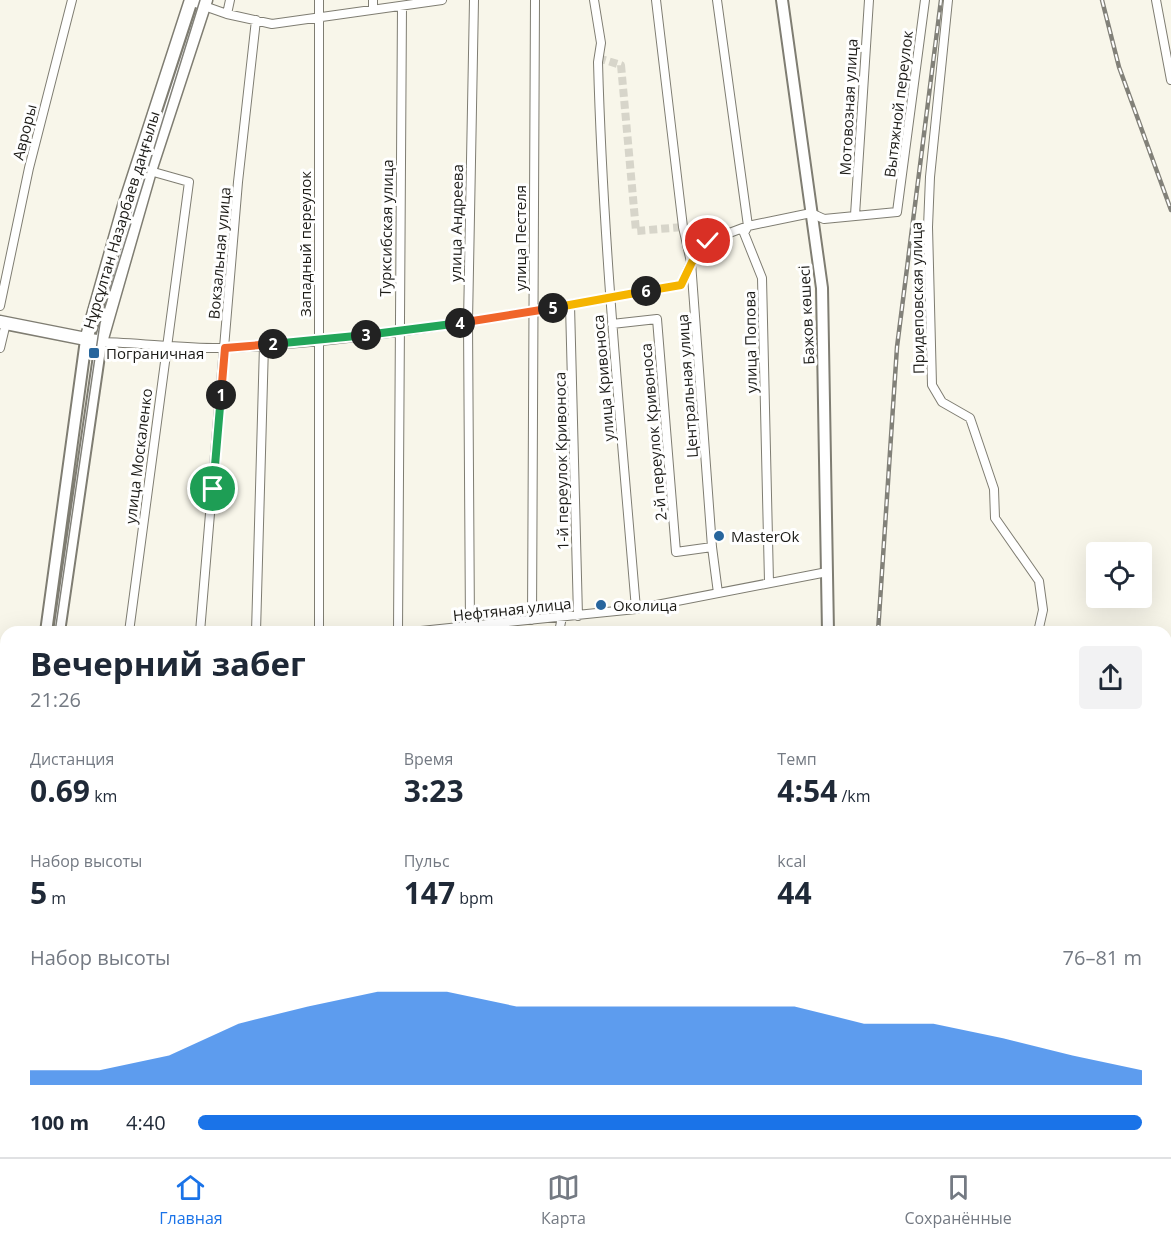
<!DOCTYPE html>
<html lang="ru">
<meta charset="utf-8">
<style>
:root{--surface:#fff;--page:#f2f2f3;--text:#1f2937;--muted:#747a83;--line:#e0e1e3;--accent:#1a73e8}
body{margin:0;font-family:"Open Sans",sans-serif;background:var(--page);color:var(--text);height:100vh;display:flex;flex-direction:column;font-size:22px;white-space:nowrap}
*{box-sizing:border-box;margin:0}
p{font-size:20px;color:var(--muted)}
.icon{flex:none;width:33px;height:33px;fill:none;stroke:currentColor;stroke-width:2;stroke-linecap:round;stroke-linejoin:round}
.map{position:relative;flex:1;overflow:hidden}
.side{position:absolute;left:0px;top:626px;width:1172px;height:532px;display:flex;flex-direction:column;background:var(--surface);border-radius:18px 18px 0 0;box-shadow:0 6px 24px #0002}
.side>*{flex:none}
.controls{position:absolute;left:1086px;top:542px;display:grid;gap:12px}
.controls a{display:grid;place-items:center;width:66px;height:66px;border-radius:6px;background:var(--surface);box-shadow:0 6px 24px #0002;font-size:30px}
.pin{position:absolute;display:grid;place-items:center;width:51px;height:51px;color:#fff;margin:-26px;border:3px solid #fff;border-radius:50%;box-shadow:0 2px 6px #0007}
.km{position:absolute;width:30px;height:30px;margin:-15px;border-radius:50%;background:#222;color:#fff;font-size:16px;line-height:30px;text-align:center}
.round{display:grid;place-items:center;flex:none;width:63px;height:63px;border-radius:6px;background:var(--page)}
.overview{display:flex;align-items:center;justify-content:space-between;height:102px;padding:0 30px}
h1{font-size:33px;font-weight:700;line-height:45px}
.figures{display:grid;grid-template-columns:repeat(3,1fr);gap:9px;height:102px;padding:6px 30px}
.figures div{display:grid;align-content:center}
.figures b{font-size:30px;font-weight:700}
.figures small{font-size:16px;font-weight:400}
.figures p{font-size:16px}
.chart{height:168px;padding:12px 30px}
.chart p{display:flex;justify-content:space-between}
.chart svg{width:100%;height:108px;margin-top:6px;fill:var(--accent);opacity:.7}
ul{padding:0 30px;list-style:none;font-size:20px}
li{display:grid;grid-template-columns:96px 72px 1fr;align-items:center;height:45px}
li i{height:15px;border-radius:8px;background:var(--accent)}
.dock{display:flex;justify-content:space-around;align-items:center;height:84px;border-top:2px solid var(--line);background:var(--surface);font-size:16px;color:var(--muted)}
.dock a{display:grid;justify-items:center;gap:3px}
.dock .current{color:var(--accent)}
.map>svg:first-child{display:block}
.built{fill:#edead7}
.green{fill:#e7d67a}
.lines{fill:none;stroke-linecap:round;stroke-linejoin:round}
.minor-tunnel{stroke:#d7d5ca;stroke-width:8;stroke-dasharray:8 4;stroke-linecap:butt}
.minor-casing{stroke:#7f7d72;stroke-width:10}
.major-casing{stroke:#7f7d72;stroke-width:14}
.highway-casing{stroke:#7f7d72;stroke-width:15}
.minor{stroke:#fff;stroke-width:8}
.major{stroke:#fff;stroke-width:10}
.highway{stroke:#fff;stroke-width:12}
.tram{stroke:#828179;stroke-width:1.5}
.rail-casing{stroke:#828179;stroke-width:4.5}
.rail{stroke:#fff;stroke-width:2;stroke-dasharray:7;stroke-linecap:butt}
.split-1-casing{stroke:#fff;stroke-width:12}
.split-2-casing{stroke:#fff;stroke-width:12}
.split-3-casing{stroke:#fff;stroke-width:12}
.split-4-casing{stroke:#fff;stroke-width:12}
.split-5-casing{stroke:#fff;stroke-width:12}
.split-6-casing{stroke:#fff;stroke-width:12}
.split-7-casing{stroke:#fff;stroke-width:12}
.split-1{stroke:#22a559;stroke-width:8}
.split-2{stroke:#f0652b;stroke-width:8}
.split-3{stroke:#22a559;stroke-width:8}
.split-4{stroke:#22a559;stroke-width:8}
.split-5{stroke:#f0652b;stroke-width:8}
.split-6{stroke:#f5b400;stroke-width:8}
.split-7{stroke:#f5b400;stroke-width:8}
.poi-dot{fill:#28669d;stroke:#fff;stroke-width:2}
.labels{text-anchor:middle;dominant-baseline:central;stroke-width:6;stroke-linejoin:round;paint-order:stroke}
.street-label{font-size:15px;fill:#1c1b17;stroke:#fff}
.poi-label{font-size:15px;fill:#1c1b17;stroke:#fff;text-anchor:start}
</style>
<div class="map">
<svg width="1171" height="1157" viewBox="0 0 1171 1157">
<rect width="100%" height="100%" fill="#f8f6ea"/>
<!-- built -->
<path class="built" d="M255 1152H410V1157H255Z
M448 1152H825V1157H448Z"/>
<!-- green -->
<path class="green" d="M1171 719V808L1166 794V728Z"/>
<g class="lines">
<!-- minor-tunnel -->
<path class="minor-tunnel" d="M598 58 621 65 636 231 683 227"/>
<defs>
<path id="minor" d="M319 0V632
M594 0 601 43 598 62C603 245 621 427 636 609
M656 0 683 227 691 262 712 547 718 593
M717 0 748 226 744 233 762 278 769 582
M948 0 930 177 928 227 932 385 942 402 970 418 994 489 995 518 1039 581 1043 610 1038 632
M1156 0 1171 80
M190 1 227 14 272 24 442 0
M373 9V0
M227 14 230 0
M855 215 869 0
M570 305 578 616
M0 306 29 168 72 0
M612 324 657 319 676 552 712 547
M101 342C143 343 186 349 227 348 381 341 530 311 681 285L691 262 708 241 748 226 811 213 824 219 897 212 925 0
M0 348 6 323
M532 620 535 0
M470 627 468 322 474 0
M129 632 189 182 150 171
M200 632 238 182 256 20
M256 632 264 345
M398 632 402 6
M411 632 636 609 827 572
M559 632 562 617
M1166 737 1171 734
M1166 1021 1171 1022
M164 1157V1152"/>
<path id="major" d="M782 0 822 288 828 632
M46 632 86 340
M59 632 101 342
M3 727 6 729
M0 1013 6 952
M837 1152V1157
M0 1156 6 1090"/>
<path id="highway" d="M0 322 101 342 150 171 206 0
M86 340 124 206 191 0"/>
</defs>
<!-- minor casing -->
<use href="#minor" class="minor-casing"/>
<!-- major casing -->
<use href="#major" class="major-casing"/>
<!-- highway casing -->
<use href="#highway" class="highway-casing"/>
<!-- minor -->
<use href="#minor" class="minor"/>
<!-- major -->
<use href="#major" class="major"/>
<!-- highway -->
<use href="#highway" class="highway"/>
<!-- tram -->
<path class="tram" d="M55 632 100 323 200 0
M2 1039 6 998
M0 1097 6 1030"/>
<defs>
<path id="rail" d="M1102 0 1119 67 1171 210
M878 632 897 347 941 0
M928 1152 931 1157
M953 1152 956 1157"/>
</defs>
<!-- rail casing -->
<use href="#rail" class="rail-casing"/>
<!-- rail -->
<use href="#rail" class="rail"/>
</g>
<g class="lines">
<defs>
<path id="split-1" d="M213 489 221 395"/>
<path id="split-2" d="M221 395 225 348 273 344"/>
<path id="split-3" d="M273 344 366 335"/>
<path id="split-4" d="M366 335 460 323"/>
<path id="split-5" d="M460 323 553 308"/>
<path id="split-6" d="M553 308 646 291"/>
<path id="split-7" d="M646 291 681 285 692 262 708 241"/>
</defs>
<!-- split-1 casing -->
<use href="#split-1" class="split-1-casing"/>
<!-- split-2 casing -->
<use href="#split-2" class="split-2-casing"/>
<!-- split-3 casing -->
<use href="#split-3" class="split-3-casing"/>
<!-- split-4 casing -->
<use href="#split-4" class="split-4-casing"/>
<!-- split-5 casing -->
<use href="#split-5" class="split-5-casing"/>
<!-- split-6 casing -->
<use href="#split-6" class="split-6-casing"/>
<!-- split-7 casing -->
<use href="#split-7" class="split-7-casing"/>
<!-- split-1 -->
<use href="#split-1" class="split-1"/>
<!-- split-2 -->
<use href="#split-2" class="split-2"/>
<!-- split-3 -->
<use href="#split-3" class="split-3"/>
<!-- split-4 -->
<use href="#split-4" class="split-4"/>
<!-- split-5 -->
<use href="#split-5" class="split-5"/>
<!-- split-6 -->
<use href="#split-6" class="split-6"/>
<!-- split-7 -->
<use href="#split-7" class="split-7"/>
</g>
<!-- markers -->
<g class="poi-dot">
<rect x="88" y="347" width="12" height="12" rx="3"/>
<circle cx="719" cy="536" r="6"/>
<circle cx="601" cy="605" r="6"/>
</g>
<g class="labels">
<!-- street labels -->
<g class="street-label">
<text transform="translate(898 104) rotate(-83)">Вытяжной переулок</text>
<text transform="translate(848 107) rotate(-87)">Мотовозная улица</text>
<text transform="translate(24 132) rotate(-76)">Авроры</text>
<text transform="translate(121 220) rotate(-73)">Нұрсұлтан Назарбаев даңғылы</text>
<text transform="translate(456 223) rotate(-89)">улица Андреева</text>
<text transform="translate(386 228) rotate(-89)">Турксибская улица</text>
<text transform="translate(520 238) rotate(-90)">улица Пестеля</text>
<text transform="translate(305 244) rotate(-90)">Западный переулок</text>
<text transform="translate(219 253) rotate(-85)">Вокзальная улица</text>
<text transform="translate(917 298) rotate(-91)">Придеповская улица</text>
<text transform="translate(806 315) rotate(-93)">Бажов көшесі</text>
<text transform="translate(750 342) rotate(-91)">улица Попова</text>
<text transform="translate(603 378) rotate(-95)">улица Кривоноса</text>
<text transform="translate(687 386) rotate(-94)">Центральная улица</text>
<text transform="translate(653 432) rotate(-95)">2-й переулок Кривоноса</text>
<text transform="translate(138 456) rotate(-83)">улица Москаленко</text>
<text transform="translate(561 461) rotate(-91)">1-й переулок Кривоноса</text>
<text transform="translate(512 609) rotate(-6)">Нефтяная улица</text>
</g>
<!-- poi labels -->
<g class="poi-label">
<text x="106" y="353">Пограничная</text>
<text x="731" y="536">MasterOk</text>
<text x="613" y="605">Околица</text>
</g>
</g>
</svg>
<div class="controls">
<a><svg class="icon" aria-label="locate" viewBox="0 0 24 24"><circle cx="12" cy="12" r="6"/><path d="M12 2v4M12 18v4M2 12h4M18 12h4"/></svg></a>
</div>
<div class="pin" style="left:213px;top:489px;background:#1e9e55"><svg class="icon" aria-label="arrive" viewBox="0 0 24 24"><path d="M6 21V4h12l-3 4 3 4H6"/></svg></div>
<div class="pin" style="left:708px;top:241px;background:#d93025"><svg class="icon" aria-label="check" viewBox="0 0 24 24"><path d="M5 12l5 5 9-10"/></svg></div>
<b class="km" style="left:221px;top:395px">1</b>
<b class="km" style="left:273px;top:344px">2</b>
<b class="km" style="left:366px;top:335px">3</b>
<b class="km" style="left:460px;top:323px">4</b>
<b class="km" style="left:553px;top:308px">5</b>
<b class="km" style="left:646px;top:291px">6</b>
<section class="side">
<div class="overview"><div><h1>Вечерний забег</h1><p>21:26</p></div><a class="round"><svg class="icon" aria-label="share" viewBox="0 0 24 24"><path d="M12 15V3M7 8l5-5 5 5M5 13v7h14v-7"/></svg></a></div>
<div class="figures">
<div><p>Дистанция</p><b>0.69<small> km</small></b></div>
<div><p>Время</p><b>3:23</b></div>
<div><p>Темп</p><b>4:54<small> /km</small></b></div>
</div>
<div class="figures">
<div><p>Набор высоты</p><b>5<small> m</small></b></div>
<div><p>Пульс</p><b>147<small> bpm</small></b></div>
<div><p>kcal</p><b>44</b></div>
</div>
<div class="chart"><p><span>Набор высоты</span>76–81 m</p>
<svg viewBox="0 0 160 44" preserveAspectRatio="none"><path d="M0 44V38L10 38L20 32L30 19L40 12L50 6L60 6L70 12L80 12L90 12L100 12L110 12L120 19L130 19L140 25L150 32L160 38V44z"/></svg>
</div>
<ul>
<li><b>100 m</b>4:40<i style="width:100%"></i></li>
</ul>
</section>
</div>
<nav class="dock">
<a class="current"><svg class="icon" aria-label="home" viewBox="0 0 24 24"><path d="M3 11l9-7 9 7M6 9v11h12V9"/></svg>Главная</a>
<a><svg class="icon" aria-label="map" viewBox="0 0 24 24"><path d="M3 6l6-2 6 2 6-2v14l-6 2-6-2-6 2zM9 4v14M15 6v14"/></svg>Карта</a>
<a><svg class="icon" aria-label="saved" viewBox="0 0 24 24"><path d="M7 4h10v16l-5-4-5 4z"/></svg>Сохранённые</a>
</nav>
